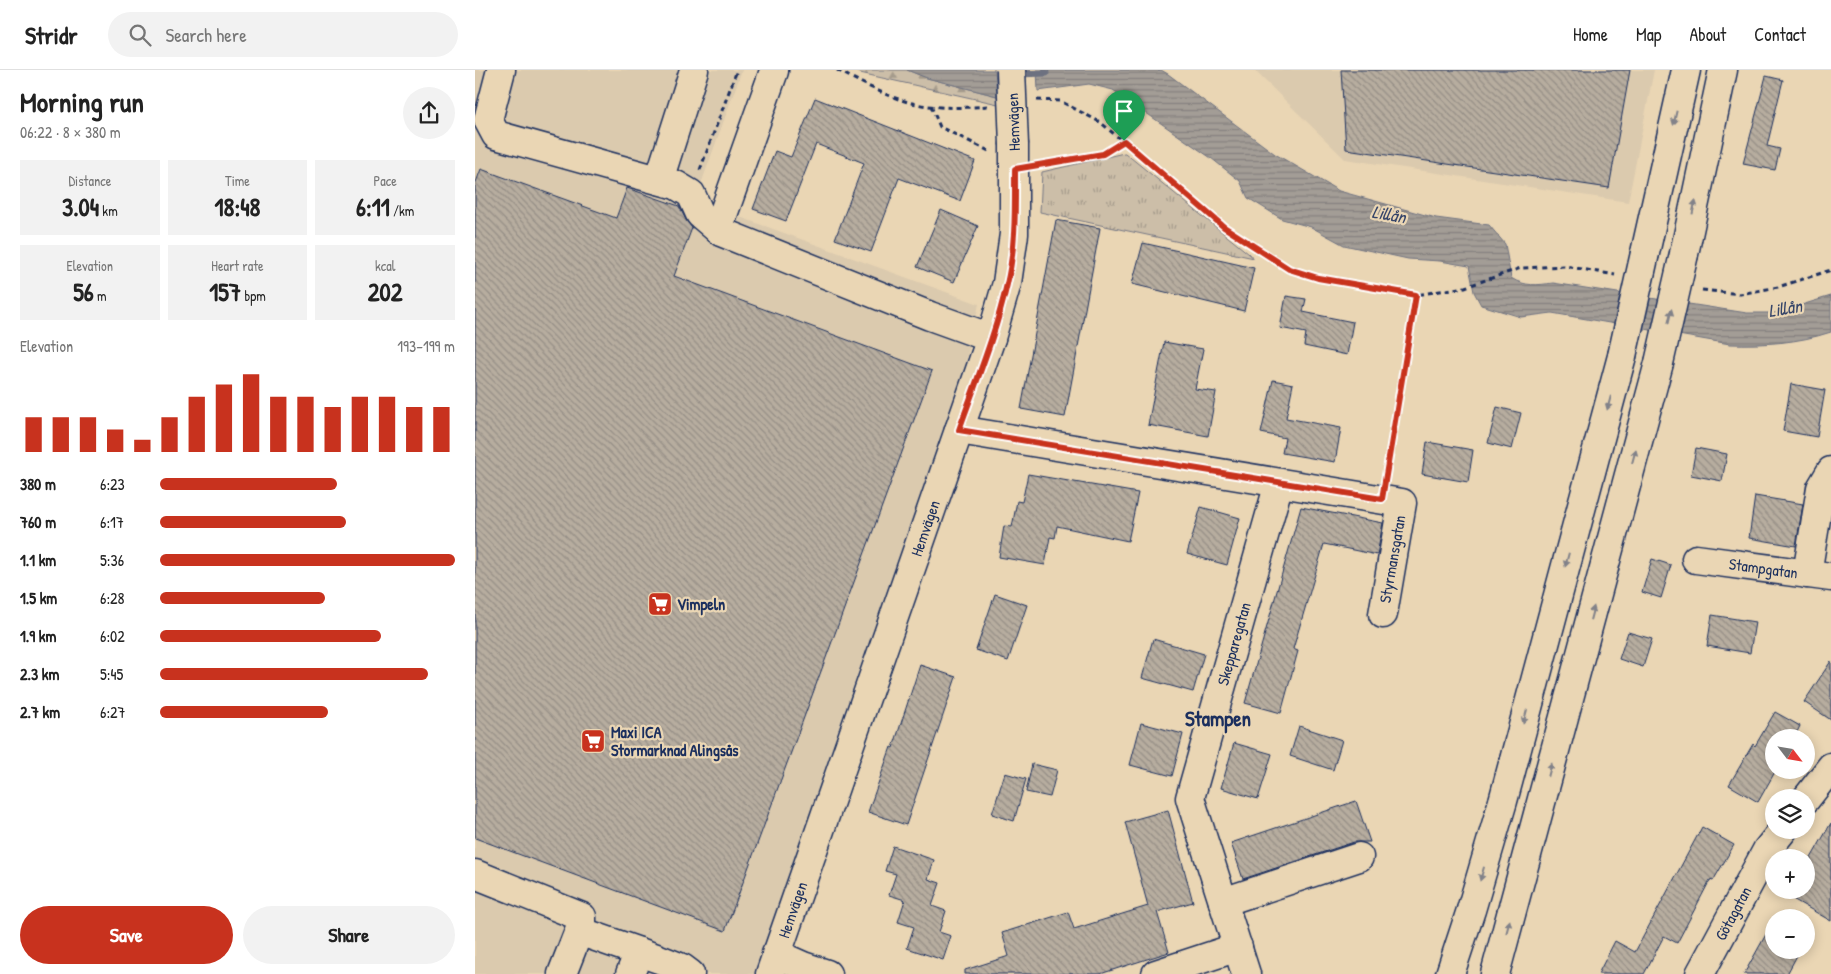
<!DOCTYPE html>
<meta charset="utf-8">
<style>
:root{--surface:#fff;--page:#f2f2f2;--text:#222;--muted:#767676;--line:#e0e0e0;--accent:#c8321e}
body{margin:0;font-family:"Patrick Hand",sans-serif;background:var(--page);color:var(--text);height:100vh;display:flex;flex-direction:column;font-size:19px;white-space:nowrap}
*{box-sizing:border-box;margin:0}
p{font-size:16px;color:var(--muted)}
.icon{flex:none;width:28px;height:28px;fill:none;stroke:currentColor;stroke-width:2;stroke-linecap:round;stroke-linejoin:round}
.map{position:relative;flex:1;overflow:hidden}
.side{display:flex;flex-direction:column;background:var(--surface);width:475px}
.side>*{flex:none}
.needle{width:32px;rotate:121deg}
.fabs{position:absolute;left:1290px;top:659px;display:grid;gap:10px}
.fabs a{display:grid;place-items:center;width:50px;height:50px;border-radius:50%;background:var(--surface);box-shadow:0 2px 12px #0003;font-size:25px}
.pin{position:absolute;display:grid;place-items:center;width:42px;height:42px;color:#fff;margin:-51px -21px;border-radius:50% 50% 50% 0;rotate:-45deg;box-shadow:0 0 5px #0007}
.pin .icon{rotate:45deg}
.round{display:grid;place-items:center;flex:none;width:52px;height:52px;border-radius:26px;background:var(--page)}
.head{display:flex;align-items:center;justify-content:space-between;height:85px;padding:0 20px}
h1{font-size:28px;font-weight:800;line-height:38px}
.metrics{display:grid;grid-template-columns:repeat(3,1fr);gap:8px;height:85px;padding:5px 20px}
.metrics div{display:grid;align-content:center;border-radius:0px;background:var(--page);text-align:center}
.metrics b{font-size:25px;font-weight:800}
.metrics small{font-size:14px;font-weight:400}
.metrics p{font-size:14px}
.chart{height:140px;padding:10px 20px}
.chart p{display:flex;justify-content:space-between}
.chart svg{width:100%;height:90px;margin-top:5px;stroke:var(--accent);stroke-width:6}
.primary-button{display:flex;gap:10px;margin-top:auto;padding:10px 20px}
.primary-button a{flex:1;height:58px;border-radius:30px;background:var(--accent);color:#fff;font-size:20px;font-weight:800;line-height:58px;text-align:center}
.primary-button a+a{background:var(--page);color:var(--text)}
ul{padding:0 20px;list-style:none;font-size:16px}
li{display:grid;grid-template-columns:80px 60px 1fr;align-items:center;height:38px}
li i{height:12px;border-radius:6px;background:var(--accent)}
header{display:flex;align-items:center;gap:30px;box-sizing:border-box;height:70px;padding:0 25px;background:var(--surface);border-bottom:1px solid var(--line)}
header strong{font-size:24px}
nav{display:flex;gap:28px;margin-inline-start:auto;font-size:18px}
.search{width:350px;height:45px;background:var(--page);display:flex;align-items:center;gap:12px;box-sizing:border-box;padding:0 18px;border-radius:28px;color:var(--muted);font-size:19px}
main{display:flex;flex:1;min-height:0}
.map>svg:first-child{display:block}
.built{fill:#dbcaae}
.grass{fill:url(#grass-tufts);stroke:#747683}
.forest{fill:url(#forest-firs);stroke:#747683}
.water{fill:url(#water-rules);stroke:#6d7180}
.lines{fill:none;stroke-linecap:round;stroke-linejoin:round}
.stream{stroke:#6d7180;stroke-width:7}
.building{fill:url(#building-back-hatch);stroke:#1b2f5e}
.minor-casing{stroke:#1b2f5e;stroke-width:31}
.highway-casing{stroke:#1b2f5e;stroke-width:31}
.path{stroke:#1b2f5e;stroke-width:3;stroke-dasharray:5 4;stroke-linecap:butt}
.minor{stroke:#ead6b4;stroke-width:28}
.highway{stroke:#ead6b4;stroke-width:28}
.minor-bridge-casing{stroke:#1b2f5e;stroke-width:31;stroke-linecap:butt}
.highway-bridge-casing{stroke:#1b2f5e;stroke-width:31;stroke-linecap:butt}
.minor-bridge{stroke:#ead6b4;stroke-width:28}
.highway-bridge{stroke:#ead6b4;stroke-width:28}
.oneway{fill:#828289}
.route-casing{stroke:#fff;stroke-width:10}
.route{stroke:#c8321e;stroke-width:6}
.labels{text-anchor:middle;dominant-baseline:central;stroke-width:4.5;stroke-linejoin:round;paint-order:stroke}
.street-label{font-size:16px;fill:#1b2f5e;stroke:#ead6b4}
.poi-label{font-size:16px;font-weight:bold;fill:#1b2f5e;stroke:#ead6b4;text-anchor:start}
.water-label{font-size:18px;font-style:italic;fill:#364569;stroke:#ead6b4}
.district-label{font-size:21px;font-weight:bold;fill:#1b2f5e;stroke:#ead6b4}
</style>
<header>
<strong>Stridr</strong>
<div class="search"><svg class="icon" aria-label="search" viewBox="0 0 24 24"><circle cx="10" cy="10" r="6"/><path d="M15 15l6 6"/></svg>Search here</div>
<nav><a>Home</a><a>Map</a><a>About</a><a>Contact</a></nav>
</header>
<main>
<section class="side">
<div class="head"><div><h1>Morning run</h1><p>06:22 · 8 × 380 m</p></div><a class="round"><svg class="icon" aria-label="share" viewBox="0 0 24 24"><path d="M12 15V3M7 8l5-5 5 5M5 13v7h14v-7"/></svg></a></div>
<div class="metrics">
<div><p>Distance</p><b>3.04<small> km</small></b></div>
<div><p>Time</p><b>18:48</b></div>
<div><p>Pace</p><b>6:11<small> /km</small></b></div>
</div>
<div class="metrics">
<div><p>Elevation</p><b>56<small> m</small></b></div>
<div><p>Heart rate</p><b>157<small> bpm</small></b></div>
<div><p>kcal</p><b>202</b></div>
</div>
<div class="chart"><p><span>Elevation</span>193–199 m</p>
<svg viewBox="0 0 160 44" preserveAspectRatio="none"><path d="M5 44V27M15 44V27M25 44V27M35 44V33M45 44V38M55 44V27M65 44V17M75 44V11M85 44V6M95 44V17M105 44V17M115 44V22M125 44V17M135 44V17M145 44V22M155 44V22"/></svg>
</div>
<ul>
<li><b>380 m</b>6:23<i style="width:60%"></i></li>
<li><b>760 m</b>6:17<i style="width:63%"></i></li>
<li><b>1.1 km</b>5:36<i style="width:100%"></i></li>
<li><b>1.5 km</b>6:28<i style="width:56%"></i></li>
<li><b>1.9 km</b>6:02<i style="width:75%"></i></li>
<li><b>2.3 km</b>5:45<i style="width:91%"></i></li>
<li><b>2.7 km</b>6:27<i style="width:57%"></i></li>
</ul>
<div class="primary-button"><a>Save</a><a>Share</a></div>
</section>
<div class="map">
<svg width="1356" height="904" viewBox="0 0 1356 904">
<defs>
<pattern id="grass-tufts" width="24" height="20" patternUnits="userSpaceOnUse" patternTransform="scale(1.25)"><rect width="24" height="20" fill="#ccbea8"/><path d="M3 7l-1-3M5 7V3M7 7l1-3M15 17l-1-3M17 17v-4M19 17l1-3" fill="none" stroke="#a59b8c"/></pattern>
<pattern id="forest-firs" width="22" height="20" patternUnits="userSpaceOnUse" patternTransform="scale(1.25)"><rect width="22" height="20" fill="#ccbea8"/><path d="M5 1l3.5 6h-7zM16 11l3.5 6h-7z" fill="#a59b8c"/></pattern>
<pattern id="water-rules" width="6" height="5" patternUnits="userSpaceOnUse" patternTransform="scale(1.25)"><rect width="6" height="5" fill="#a39d96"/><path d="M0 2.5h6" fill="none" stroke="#84807e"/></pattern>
<pattern id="building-back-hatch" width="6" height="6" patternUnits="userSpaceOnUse" patternTransform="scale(1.25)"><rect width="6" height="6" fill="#b7ad9f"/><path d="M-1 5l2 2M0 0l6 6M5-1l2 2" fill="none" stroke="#948d85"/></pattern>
</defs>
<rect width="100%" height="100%" fill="#ead6b4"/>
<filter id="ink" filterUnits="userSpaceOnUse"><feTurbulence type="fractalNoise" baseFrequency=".02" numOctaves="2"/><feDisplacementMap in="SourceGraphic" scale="10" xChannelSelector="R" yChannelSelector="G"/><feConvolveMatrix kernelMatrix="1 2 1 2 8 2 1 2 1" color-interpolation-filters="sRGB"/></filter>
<g filter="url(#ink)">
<!-- built -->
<path class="built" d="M0 0H267L226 114 232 135 504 234 475 363 280 904H0Z
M779 0H1179L1153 132 870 89Z"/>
<!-- grass -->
<path class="grass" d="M649 83H650L779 188 565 142 567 102Z"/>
<!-- forest -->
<path class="forest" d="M380 0H432L452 8 522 26 523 34 385 3Z"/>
<!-- water -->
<path class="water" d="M432 0H520L522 26 452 8Z
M562 0H686L693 4 800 84 864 121 961 148 1014 155 1030 174 1036 208C1050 217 1063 215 1078 213L1272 243H1300L1356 226V262C1323 273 1289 275 1255 274L1077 243 1046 247 1006 235 999 222 994 196 965 191 933 189 869 175 836 157 807 149 773 128 765 111 736 88 638 20 614 14 563 21Z"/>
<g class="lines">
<!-- stream -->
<path class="stream" d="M542 4 571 3"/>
</g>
<!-- building -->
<path class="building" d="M866 0H1155L1134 118 871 79Z
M1291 6 1308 10 1292 76 1305 79 1300 100 1268 94Z
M340 28 500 91 485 131 424 108 396 182 360 169 389 93 341 74 311 151 278 139 300 81 316 87Z
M6 99 141 148 152 118 204 136 211 150 217 158 199 206 457 301 250 861 0 768V115Z
M466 140 503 156 479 212 442 197Z
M581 150 625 158 590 347 546 339Z
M668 173 779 198 769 241 657 214Z
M811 226 831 229 828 242 878 252 872 285 829 276 831 263 805 258Z
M689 272 728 279 720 319 741 322 733 366 673 355Z
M798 310 818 314 811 348 866 358 860 392 807 383 810 368 786 363Z
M1316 314 1350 320 1342 367 1308 361Z
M1022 337 1046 343 1037 379 1013 373Z
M952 372 998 380 993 412 947 404Z
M1221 378 1252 384 1247 411 1216 405Z
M553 404 663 423 653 471 582 456 580 468 575 467 570 495 524 487 529 456 537 457 542 431 547 432Z
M1280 426 1328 434 1321 476 1274 468Z
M726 437 765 448 752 495 712 484Z
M826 437 908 453 902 485 849 474 818 579 823 581 806 643 770 633Z
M1177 489 1196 495 1186 528 1167 522Z
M520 524 552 535 533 591 501 580Z
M1237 545 1280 552 1275 583 1232 576Z
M1153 562 1177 569 1168 597 1144 589Z
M678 569 729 584 718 622 667 608Z
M1356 591V650L1329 632Z
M445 595 481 607 431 755 393 742 416 677 418 678Z
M1300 642 1325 656 1319 668H1299V700H1301L1283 732 1254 715 1278 674 1280 676Z
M666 653 708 664 697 706 655 695Z
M824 656 867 670 858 700 815 686Z
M759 673 797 684 783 729 746 718Z
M557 694 582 700 575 727 551 722Z
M530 703 551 709 539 751 517 744Z
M881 731 895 772H879L768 809 756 773Z
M693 740 718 832 682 842 694 882 625 904H490V900L534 886 527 863 593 842 599 859 673 836 650 752Z
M1356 753V851L1302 820H1331V797Z
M1227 757 1259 775 1238 811 1235 810 1202 873 1189 866 1169 904H1123L1140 871 1160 882Z
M418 776 459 790 453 809 465 813 457 836 471 841 464 862 476 866 468 890 432 878 439 857 423 852 430 830 414 825 421 804 410 801Z
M1299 850V880H1325L1312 904H1269Z"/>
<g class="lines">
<defs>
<g id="minor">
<path d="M26 0 13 50 21 65 201 115 216 124 225 144 246 162 455 246 516 268"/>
<path d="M184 110 219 0"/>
<path d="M243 159 299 1"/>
<path d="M484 360 927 433 908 544"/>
<path id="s1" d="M1221 489 1356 507"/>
<path d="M1332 504 1346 418 1356 401"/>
<path d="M1331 729 1356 697"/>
<path d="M0 804 107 847V853L87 904"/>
<path d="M748 832 884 787"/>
<path d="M104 861 184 889 207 898 215 904"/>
<path d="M301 884 328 896 352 904"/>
<path d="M155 904 164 882"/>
<path id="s2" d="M295 904 516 268 532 213 539 164V75"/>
<path d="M681 904 763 877"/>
<path id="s3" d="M771 904 715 728 804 413"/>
<path id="s4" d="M1225 904 1292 780 1308 760"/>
</g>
<path id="highway" d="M1170 183 1211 0
M1209 184 1248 0
M975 904 996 840 1028 731 1147 286
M1020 904 1184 293"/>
</defs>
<!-- minor casing -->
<use href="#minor" class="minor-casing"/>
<!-- highway casing -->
<use href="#highway" class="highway-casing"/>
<!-- path -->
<path class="path" d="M362 0C385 12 408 25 433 32 458 39 488 38 514 36
M562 30 585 31 625 52 749 157 814 199 843 208 941 225 990 217 1046 198 1090 196 1140 205
M456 36 465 57 514 81
M564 96 628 84 649 71
M225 100 262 0
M1227 220 1265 224 1303 217 1356 200
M911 405 941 225"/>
<!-- minor -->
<use href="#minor" class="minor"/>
<!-- highway -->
<use href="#highway" class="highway"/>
<defs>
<path id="minor-bridge" d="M536 0 539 75"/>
<path id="highway-bridge" d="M1147 286 1170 183
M1184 293 1209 184"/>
</defs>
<!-- minor-bridge casing -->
<use href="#minor-bridge" class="minor-bridge-casing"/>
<!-- highway-bridge casing -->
<use href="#highway-bridge" class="highway-bridge-casing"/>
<!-- minor-bridge -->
<use href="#minor-bridge" class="minor-bridge"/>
<!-- highway-bridge -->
<use href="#highway-bridge" class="highway-bridge"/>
</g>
<!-- one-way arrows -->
<defs><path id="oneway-solid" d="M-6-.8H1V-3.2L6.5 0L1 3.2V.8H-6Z" transform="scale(1.25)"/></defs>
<g class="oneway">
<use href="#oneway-solid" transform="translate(1200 48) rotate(103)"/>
<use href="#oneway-solid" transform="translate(1219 137) rotate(-78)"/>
<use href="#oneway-solid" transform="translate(1195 246) rotate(-77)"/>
<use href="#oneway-solid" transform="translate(1134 333) rotate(105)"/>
<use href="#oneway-solid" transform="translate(1159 386) rotate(-75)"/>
<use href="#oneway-solid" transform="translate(1092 490) rotate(105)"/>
<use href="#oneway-solid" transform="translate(1117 543) rotate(-75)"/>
<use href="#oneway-solid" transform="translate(1050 647) rotate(105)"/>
<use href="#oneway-solid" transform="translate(1075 700) rotate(-75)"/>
<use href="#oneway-solid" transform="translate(1007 804) rotate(106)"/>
<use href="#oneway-solid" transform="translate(1033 857) rotate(-75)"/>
</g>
</g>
<g class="lines" filter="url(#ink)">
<defs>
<path id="route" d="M649 71 749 157 814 199 843 208 941 225 907 429 484 360C501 312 521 263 532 214 541 176 540 137 540 99L628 84Z"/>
</defs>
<!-- route casing -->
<use href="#route" class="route-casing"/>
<!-- route -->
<use href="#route" class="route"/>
</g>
<!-- icons -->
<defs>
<symbol id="supermarket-square" viewBox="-11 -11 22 22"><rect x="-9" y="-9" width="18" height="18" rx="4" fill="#c8321e" stroke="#ead6b4"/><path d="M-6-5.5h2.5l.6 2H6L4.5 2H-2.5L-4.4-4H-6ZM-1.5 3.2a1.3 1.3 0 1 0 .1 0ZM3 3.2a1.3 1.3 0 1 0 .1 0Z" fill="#fff"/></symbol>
</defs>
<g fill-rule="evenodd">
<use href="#supermarket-square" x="171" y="520" width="28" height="28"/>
<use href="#supermarket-square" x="104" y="657" width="28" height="28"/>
</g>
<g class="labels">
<!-- street labels -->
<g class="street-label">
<text transform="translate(538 52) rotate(-92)">Hemvägen</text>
<text stroke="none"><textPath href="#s2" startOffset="472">Hemvägen</textPath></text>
<text transform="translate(917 489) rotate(-80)">Styrmansgatan</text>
<text stroke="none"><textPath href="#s1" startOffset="68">Stampgatan</textPath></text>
<text stroke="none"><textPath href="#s3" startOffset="345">Skepparegatan</textPath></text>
<text stroke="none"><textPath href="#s2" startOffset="68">Hemvägen</textPath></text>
<text stroke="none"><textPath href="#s4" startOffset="69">Götagatan</textPath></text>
</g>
<!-- poi labels -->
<g class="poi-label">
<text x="202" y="534">Vimpeln</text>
<text x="136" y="662">Maxi ICA<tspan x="136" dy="18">Stormarknad Alingsås</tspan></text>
</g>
<!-- water labels -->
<g class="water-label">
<text transform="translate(914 144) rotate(10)">Lillån</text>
<text transform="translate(1310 238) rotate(-10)">Lillån</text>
</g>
<!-- district labels -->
<g class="district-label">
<text x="743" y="648">Stampen</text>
</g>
</g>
</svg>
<div class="fabs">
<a><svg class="needle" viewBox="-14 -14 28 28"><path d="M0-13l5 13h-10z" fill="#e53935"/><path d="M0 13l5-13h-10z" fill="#767676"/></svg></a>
<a><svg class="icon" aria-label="layers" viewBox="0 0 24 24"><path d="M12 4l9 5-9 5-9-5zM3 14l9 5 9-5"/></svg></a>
<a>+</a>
<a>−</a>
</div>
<div class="pin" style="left:649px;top:71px;background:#1e9e55"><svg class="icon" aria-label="arrive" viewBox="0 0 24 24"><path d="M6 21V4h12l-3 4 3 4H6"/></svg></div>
</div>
</main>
